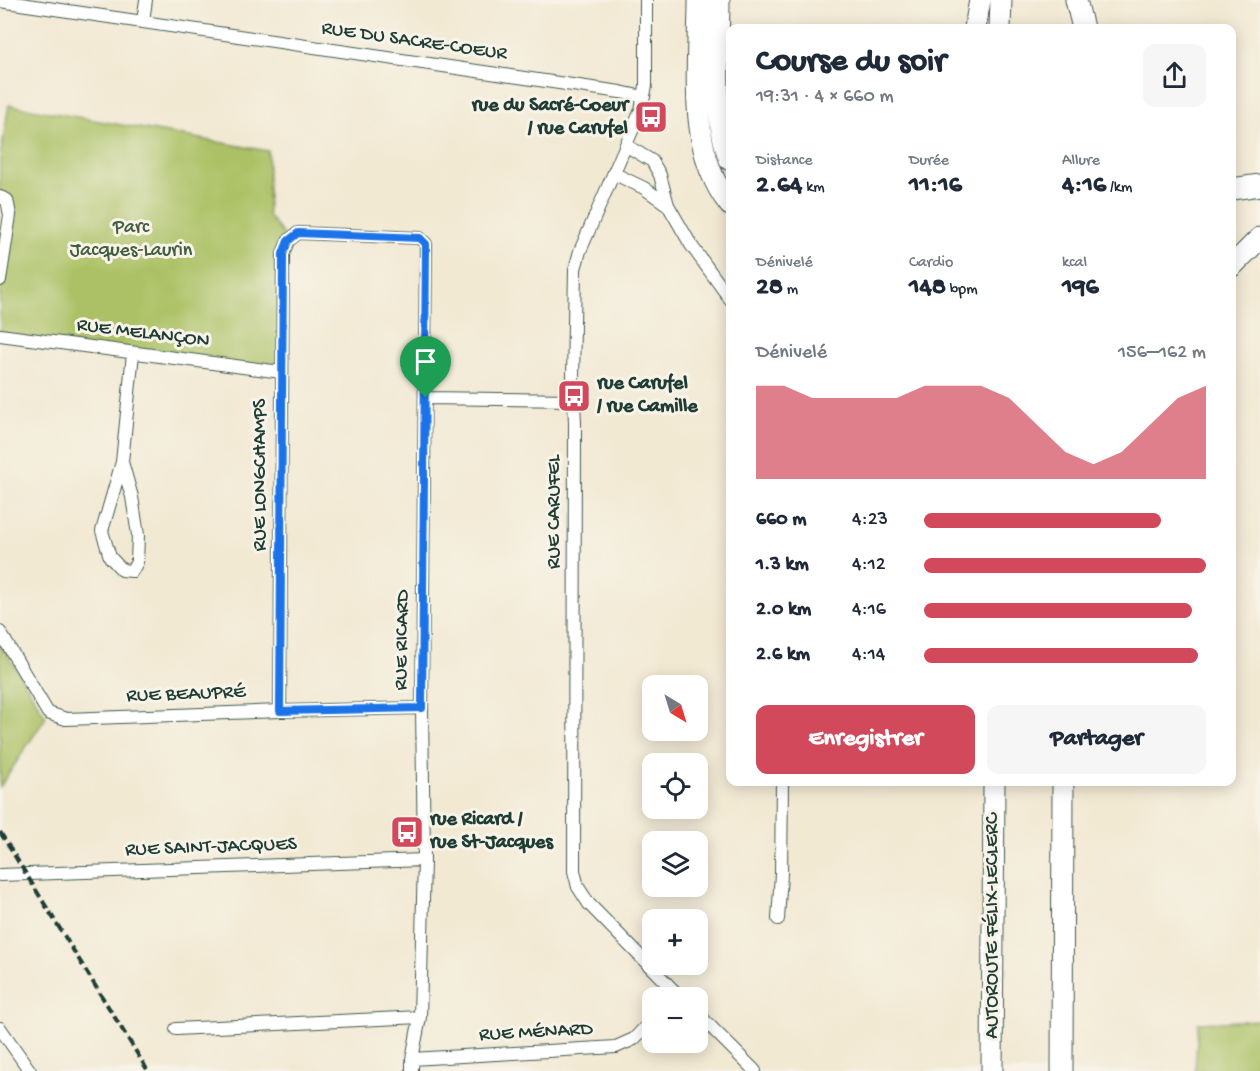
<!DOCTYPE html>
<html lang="fr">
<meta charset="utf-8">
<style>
:root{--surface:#fff;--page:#f6f6f7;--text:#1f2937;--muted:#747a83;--accent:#d1495b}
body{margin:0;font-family:"Gochi Hand",sans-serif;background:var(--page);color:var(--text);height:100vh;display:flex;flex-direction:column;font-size:22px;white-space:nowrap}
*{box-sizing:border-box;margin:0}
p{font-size:20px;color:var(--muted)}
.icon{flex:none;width:33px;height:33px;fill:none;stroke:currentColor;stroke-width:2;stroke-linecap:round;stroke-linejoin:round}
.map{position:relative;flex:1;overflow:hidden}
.panel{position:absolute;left:726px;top:24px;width:510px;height:762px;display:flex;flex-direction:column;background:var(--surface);border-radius:12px;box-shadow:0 3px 15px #0003}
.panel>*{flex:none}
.needle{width:39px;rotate:142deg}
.controls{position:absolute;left:642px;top:675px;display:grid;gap:12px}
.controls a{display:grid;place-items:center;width:66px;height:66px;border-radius:12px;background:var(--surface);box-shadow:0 3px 15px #0003;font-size:30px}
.pin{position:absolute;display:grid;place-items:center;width:51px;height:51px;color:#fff;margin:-62px -26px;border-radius:50% 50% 50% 0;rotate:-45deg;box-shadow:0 0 6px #0007}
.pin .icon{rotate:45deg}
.round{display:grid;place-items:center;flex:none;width:63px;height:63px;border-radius:12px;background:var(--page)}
.head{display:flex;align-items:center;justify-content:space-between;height:102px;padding:0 30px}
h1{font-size:33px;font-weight:800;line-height:45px}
.figures{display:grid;grid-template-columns:repeat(3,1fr);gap:9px;height:102px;padding:6px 30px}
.figures div{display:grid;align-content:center}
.figures b{font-size:26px;font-weight:800}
.figures small{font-size:16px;font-weight:400}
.figures p{font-size:16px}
.chart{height:168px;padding:12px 30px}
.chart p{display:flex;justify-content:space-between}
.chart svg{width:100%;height:108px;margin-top:6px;fill:var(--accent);opacity:.7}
.action{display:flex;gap:12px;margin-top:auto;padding:12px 30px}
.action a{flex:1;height:69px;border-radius:12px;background:var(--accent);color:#fff;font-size:24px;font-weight:800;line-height:69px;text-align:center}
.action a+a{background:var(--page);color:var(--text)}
ul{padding:0 30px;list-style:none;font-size:20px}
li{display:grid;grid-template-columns:96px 72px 1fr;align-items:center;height:45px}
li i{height:15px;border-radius:8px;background:var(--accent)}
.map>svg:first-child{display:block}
.green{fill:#acc165;stroke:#667f4c;stroke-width:1.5}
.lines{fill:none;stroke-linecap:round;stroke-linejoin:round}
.minor-casing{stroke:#3f574c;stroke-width:14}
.motorway-casing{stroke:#3f574c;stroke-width:23}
.minor{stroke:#fff;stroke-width:12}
.motorway{stroke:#fff;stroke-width:21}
.rail{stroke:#1f3d34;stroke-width:4;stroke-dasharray:9 4.5;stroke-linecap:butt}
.route-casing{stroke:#fff;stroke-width:12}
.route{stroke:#1a73e8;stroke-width:8}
.labels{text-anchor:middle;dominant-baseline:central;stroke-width:6;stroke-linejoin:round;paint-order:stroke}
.street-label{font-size:20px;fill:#1f3d34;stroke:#f7f3e8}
.poi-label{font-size:20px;font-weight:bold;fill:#1f3d34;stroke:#f7f3e8;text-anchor:start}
.park-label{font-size:20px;fill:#425e40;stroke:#f7f3e8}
</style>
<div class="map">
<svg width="1260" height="1071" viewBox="0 0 1260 1071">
<rect width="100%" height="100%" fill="#f7f3e8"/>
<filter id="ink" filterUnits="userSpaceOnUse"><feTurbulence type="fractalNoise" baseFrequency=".0167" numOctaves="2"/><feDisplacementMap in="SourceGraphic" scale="12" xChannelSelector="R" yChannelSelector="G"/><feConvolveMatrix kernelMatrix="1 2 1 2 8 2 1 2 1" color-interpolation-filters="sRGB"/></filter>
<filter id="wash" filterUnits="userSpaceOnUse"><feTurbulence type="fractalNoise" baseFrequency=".008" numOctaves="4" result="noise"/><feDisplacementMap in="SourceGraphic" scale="24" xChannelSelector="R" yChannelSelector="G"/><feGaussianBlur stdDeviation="1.35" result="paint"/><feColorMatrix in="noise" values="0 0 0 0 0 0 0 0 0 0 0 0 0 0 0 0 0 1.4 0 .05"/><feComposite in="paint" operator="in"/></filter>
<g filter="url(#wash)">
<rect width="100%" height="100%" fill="#f2e9d3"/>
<!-- green -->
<path class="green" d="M9 105 268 151V215L288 241 281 372 0 335V279L10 213 0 197V157Z
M0 643 46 717 0 787Z
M1260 1020V1071H1195L1198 1023Z"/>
</g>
<g filter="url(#ink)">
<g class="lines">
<defs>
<path id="minor" d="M646 0V86L641 110 580 251 575 269 573 378 575 423 574 871 578 887 589 904 681 998
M0 1 620 92 644 97
M143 21 146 0
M627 146 652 161 660 175 668 205 691 245 730 299
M615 174 644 188 668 205
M0 197 7 200 10 215 0 280
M0 335 281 372
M426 398 573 400
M122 462 102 531 110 557 122 570 132 571 137 562 138 535 132 497 122 462 133 353
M0 632 48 713 66 719 280 711 422 708
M280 711 283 254 288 241 298 233 420 238 426 244 422 708 424 860 420 1017 412 1059V1071
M0 875 424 860
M778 919 781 874 782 782
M698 1014 755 1071
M0 1028 30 1071
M176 1029 420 1017
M412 1059 616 1047 634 1039 652 1020"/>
<path id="motorway" d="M699 0C699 66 686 150 730 205
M719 0C719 50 712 113 730 160
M1076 0 1083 28
M975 28 980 0
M1000 28 1001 0
M1232 189 1260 185
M1232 266 1260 238
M992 1071 994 782
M1062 1071 1063 782"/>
</defs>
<!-- minor casing -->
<use href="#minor" class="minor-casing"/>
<!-- motorway casing -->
<use href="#motorway" class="motorway-casing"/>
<!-- minor -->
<use href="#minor" class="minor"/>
<!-- motorway -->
<use href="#motorway" class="motorway"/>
<!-- rail -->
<path class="rail" d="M0 832 148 1071"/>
</g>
</g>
<g class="lines" filter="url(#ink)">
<defs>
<path id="route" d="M298 233 420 238 426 244 422 708 280 711 283 254 288 241Z"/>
</defs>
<!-- route casing -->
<use href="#route" class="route-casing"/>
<!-- route -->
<use href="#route" class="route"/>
</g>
<!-- icons -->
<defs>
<symbol id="bus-square" viewBox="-11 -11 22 22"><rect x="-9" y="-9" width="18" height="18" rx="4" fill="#d1495b" stroke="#f7f3e8"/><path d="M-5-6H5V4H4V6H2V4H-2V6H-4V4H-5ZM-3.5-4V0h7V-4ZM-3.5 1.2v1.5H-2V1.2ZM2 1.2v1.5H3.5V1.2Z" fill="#fff"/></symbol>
</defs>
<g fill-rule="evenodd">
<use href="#bus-square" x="632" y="98" width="38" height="38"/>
<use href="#bus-square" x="555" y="377" width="38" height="38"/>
<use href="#bus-square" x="388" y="813" width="38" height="38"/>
</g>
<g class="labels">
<!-- street labels -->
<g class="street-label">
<text transform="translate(414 42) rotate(8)">RUE DU SACRE-COEUR</text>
<text transform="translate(143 334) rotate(7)">RUE MELANÇON</text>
<text transform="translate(261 475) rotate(-90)">RUE LONGCHAMPS</text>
<text transform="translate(555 512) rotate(-90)">RUE CARUFEL</text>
<text transform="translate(403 640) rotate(-89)">RUE RICARD</text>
<text transform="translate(186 695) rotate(-2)">RUE BEAUPRÉ</text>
<text transform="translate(211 848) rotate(-2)">RUE SAINT-JACQUES</text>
<text transform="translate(993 926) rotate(-90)">AUTOROUTE FÉLIX-LECLERC</text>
<text transform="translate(536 1033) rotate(-3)">RUE MÉNARD</text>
</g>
<!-- poi labels -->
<g class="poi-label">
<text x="628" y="106" text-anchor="end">rue du Sacré-Coeur<tspan x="628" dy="23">/ rue Carufel</tspan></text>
<text x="597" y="384">rue Carufel<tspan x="597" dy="23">/ rue Camille</tspan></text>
<text x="430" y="820">rue Ricard /<tspan x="430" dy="23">rue St-Jacques</tspan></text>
</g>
<!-- park labels -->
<g class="park-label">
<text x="131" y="228">Parc<tspan x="131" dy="23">Jacques-Laurin</tspan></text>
</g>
</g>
</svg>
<div class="controls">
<a><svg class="needle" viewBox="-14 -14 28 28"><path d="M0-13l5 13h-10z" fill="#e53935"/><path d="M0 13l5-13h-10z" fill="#747a83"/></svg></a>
<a><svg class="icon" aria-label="locate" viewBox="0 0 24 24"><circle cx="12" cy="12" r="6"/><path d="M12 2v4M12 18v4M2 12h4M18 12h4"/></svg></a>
<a><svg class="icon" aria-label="layers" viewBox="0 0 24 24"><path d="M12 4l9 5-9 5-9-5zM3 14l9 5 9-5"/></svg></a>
<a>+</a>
<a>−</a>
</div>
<div class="pin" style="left:426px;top:398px;background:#1e9e55"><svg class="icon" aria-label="arrive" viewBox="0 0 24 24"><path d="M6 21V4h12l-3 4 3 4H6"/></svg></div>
<section class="panel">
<div class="head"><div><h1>Course du soir</h1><p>19:31 · 4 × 660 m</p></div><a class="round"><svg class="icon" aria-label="share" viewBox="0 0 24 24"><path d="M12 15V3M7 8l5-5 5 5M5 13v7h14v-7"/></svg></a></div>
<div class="figures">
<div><p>Distance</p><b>2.64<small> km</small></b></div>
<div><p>Durée</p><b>11:16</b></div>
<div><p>Allure</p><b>4:16<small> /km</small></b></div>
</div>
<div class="figures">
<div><p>Dénivelé</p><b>28<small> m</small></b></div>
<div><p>Cardio</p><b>148<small> bpm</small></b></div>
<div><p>kcal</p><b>196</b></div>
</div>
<div class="chart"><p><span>Dénivelé</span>156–162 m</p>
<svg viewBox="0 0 160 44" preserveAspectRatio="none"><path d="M0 44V6L10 6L20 11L30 11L40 11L50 11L60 6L70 6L80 6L90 11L100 22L110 33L120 38L130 33L140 22L150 11L160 6V44z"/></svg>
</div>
<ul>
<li><b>660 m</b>4:23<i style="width:84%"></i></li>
<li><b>1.3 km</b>4:12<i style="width:100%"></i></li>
<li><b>2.0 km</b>4:16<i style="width:95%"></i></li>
<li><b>2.6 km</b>4:14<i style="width:97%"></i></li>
</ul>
<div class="action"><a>Enregistrer</a><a>Partager</a></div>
</section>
</div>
